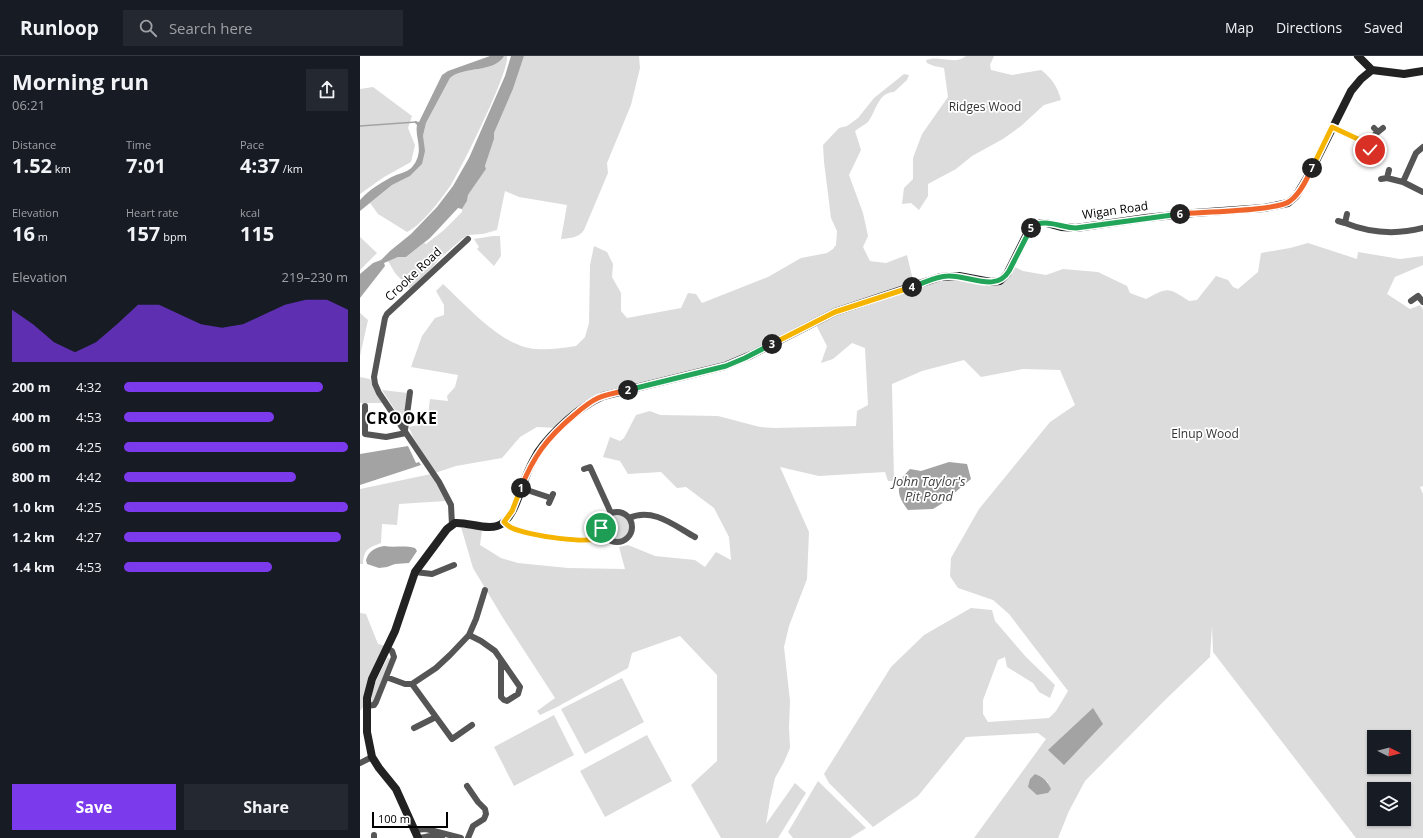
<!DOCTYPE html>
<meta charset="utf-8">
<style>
:root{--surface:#171b24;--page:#242831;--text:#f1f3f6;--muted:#9ea1a6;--line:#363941;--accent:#7c3aed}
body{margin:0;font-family:"Open Sans",sans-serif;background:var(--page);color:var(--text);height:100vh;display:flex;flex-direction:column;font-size:15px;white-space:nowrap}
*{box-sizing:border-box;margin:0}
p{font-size:13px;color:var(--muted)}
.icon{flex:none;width:22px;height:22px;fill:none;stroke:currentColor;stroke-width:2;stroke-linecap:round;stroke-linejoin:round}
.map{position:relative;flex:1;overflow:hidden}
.side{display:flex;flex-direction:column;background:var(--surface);width:360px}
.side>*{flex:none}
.needle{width:26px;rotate:96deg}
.controls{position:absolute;left:1007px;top:674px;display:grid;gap:8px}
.controls a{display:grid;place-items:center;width:44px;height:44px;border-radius:0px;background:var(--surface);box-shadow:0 1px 3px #0004;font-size:20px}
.scale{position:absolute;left:12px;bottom:10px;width:76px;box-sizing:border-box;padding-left:4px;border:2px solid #000;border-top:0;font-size:11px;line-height:14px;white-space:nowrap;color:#000;-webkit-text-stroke:3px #fff;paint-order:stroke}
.pin{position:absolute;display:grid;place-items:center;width:34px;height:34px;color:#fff;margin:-17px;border:2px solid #fff;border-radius:50%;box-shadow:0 1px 4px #0007}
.km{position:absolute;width:20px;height:20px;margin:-10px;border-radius:50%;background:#222;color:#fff;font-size:11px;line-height:20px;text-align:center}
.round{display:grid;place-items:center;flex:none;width:42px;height:42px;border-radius:0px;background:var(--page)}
.summary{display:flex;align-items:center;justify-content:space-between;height:68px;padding:0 12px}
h1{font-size:22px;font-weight:700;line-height:30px}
.figures{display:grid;grid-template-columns:repeat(3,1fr);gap:6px;height:68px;padding:4px 12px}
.figures div{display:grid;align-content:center}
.figures b{font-size:20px;font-weight:700}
.figures small{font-size:11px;font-weight:400}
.figures p{font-size:11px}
.chart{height:112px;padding:8px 12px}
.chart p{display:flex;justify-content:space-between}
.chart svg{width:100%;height:72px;margin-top:4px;fill:var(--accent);opacity:.7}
.button{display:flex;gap:8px;margin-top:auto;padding:8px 12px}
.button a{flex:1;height:46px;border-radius:0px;background:var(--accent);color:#fff;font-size:16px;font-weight:700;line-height:46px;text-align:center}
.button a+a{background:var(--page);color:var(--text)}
ul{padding:0 12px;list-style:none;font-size:13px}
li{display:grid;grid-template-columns:64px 48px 1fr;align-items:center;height:30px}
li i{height:10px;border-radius:5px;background:var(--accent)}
header{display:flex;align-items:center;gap:24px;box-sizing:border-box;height:56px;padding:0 20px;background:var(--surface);border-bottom:1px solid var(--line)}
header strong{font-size:19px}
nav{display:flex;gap:22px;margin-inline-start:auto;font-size:14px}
.search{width:280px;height:36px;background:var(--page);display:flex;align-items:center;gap:10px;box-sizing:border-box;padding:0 14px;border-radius:0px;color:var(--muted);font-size:15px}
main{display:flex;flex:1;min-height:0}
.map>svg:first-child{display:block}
.green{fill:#dcdcdc;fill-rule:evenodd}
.water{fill:#a3a3a3}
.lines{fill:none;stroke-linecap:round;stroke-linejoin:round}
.stream{stroke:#a3a3a3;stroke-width:1.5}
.street{stroke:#555;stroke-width:6}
.secondary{stroke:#222;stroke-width:8}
.split-1-casing{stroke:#fff;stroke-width:8}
.split-2-casing{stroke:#fff;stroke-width:8}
.split-3-casing{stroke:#fff;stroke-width:8}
.split-4-casing{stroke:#fff;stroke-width:8}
.split-5-casing{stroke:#fff;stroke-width:8}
.split-6-casing{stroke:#fff;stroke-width:8}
.split-7-casing{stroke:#fff;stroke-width:8}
.split-8-casing{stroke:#fff;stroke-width:8}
.split-1{stroke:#f5b400;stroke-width:5}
.split-2{stroke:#f0652b;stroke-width:5}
.split-3{stroke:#22a559;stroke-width:5}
.split-4{stroke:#f5b400;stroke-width:5}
.split-5{stroke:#22a559;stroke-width:5}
.split-6{stroke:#22a559;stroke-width:5}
.split-7{stroke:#f0652b;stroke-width:5}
.split-8{stroke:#f5b400;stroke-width:5}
.labels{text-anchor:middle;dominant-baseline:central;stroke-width:3.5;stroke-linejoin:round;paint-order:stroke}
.park-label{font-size:12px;fill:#333;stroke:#fff}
.street-label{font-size:12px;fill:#000;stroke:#fff}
.water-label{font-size:13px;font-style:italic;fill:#444;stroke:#fff}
.district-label{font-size:16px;font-weight:bold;letter-spacing:1px;fill:#000;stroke:#fff}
</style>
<header>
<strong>Runloop</strong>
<div class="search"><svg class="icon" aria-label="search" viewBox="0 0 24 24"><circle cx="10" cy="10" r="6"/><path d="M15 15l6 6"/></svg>Search here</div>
<nav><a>Map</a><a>Directions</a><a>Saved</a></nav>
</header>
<main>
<section class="side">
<div class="summary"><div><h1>Morning run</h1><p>06:21</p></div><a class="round"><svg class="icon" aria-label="share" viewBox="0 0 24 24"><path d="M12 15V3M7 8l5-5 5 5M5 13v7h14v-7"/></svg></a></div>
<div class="figures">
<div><p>Distance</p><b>1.52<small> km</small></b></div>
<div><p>Time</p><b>7:01</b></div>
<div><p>Pace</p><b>4:37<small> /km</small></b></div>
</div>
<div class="figures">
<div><p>Elevation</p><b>16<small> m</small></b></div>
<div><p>Heart rate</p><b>157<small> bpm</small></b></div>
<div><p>kcal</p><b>115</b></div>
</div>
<div class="chart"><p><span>Elevation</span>219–230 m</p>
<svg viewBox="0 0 160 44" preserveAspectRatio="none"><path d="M0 44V12L10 21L20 32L30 38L40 32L50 21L60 9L70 9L80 15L90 21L100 23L110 21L120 15L130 9L140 6L150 6L160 12V44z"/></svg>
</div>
<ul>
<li><b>200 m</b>4:32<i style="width:89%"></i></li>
<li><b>400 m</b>4:53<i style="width:67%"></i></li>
<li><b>600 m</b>4:25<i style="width:100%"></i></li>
<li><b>800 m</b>4:42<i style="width:77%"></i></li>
<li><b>1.0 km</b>4:25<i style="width:100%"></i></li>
<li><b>1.2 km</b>4:27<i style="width:97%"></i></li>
<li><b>1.4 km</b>4:53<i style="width:66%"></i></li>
</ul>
<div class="button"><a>Save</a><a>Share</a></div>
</section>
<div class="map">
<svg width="1063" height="782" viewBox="0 0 1063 782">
<rect width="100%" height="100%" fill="#fff"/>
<!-- green -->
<path class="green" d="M144 0H147C150 15 101 113 91 129 81 143 62 169 47 176L18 158 10 147 32 129 50 120 62 108 63 80 66 67 90 22C103 10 135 17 144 0Z
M164 0H279L280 12 271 49 247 107 248 117 224 174C218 182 211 182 201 183L207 149 159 141 145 135 137 174 123 178 108 179 102 183 79 203 72 212 50 233 35 217 28 205 38 201H46L64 187 66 188 84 174 102 156V153L107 145 108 139 126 113 125 110 134 83V77L153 33Z
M606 0H634L630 9 631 14 652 19 681 14C692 22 698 32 701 44L684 49 661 70 643 83 612 100 596 113 568 128V140L559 154 551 147 542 148 544 132 553 123V102L562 78 588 41 584 12 574 10 567 7 566 4C570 3 575 2 580 3 590 3 597 7 606 0Z
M544 18 549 19 547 24 534 36C518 36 516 56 508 66 504 69 499 72 495 75L501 94 489 119 503 157 508 180 503 191 510 205 526 207 547 199 555 233C564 230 588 220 596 221 623 223 639 244 655 211L663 215 686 219 703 213 738 216 767 230 770 237 786 243C808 231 808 231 829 245L837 244 856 220 868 224 873 231 878 233 898 216 901 197 930 192 948 187 997 203 998 196 1040 203 1063 200V209L1035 221 1027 238 1050 253 1060 249 1063 253V430L1060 431 1063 438V782H996L853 596 852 570 850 601 804 645 725 725 709 755 698 782H614L686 683 678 677 606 681 558 740 513 771 469 727 464 718 531 611 564 579 611 552 632 554 635 565 666 601 695 629 690 642 679 636 673 627 647 611 645 601 638 604 623 644V658L628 666 689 662 696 655 708 635 649 558 633 544 598 532 590 520 591 502 619 453 690 366 715 349 700 314 663 313 621 321 604 304 562 315 532 328 534 425H528L525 416 459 420 420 411 449 476 447 523 429 570 424 591 430 645 429 671 430 692 424 706 415 722 410 744 406 768 435 727 446 737 418 782H361L331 729 357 705V619L320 580 272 597 268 612 197 651 180 659 177 655 195 642 143 562 113 512 101 471 122 474 120 489 141 502 158 507 208 512 265 513 259 491 268 489 295 500 335 504 345 511 356 496 371 504 369 481 354 452 326 431 317 432 301 416 268 418 260 405 243 401 250 381 260 385 264 382 276 359 290 355 300 359 358 360 400 371 416 372 496 370 497 355 508 349 505 292 492 287 473 303 461 307 467 290 454 265 377 304 235 341 197 372 177 371 160 381 142 402 96 410 75 417 53 381 49 371 67 367 70 343 88 345 87 340 95 331 98 319 51 311 62 280 75 262 84 259V249L76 235 83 228C107 250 142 291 176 293 189 294 203 292 216 290L225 281 229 267 230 209 234 190 247 196 253 208 252 221 261 237V255L267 262 321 252 328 237 336 238 342 247 408 221 441 202 467 197 473 193 476 189 477 175 471 162 464 106 463 89 479 72 487 70 498 62 514 42ZM1014 681H1044V711H1014ZM675 718 682 721 688 726V737L677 739ZM1014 733H1044V763H1014Z
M13 31 52 60 48 72 55 89 51 106 24 121 0 138V33Z
M133 180H140L141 200 134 210 117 193 119 191 114 183Z
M0 181 17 197 0 214Z
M0 257 8 264 0 300Z
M0 321 10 323 14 333 22 347H0Z
M22 334 48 337 44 368Z
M71 418 86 445 39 448 37 469 22 468 21 487C8 492 4 493 3 508H0V433Z
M245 471a13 13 0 1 1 26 0a13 13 0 1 1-26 0Z
M0 557 6 558 18 588 26 590 3 651 0 655Z
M28 601 30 603 16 644 11 647C11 631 21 615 28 601Z
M262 622 284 666 225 698 201 653Z
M194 659 214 699 154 730 134 691Z
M287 679 312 725 245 761 220 715Z
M458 725 506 772 490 782H433L428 776Z"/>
<!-- water -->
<path class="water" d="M130 0H144C135 17 103 10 90 22L66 67 63 80 65 95 62 108 50 120 32 129 0 155V144C10 133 23 125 36 119 41 117 46 116 50 113 54 110 57 104 58 100 61 89 55 79 57 69L55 67V65L59 66 82 19 88 15Z
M151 0H164L153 33 134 77V83L125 110 126 113 108 139 107 145 102 153 98 152 70 182 46 201H38L24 207 25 210 0 242V218L13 207 21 204 30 195 51 178 77 151 93 130 109 102 145 20Z
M48 390 56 407 59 406 61 409 0 429V398Z
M589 406 607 408 611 423 593 438 586 445 573 453 548 454C536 439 535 427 550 413L561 415Z
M24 490C34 492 44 489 55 492L57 495 49 507 35 508 27 511 19 512 7 508 6 504C9 495 14 492 24 490Z
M733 652 743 668 704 709 688 694Z
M675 718C684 721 687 725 691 733L688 737 677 739 668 731 670 723Z"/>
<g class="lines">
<!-- stream -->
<path class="stream" d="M0 70 56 66"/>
<!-- street -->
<path class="street" d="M972 71 1000 84 1007 85
M1014 72 1018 76 1023 72
M1010 94 1007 85 1018 76
M1027 122 1043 126 1063 136
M1021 123 1027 122 1029 114
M1043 126 1056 97 1063 91
M978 165 985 167 987 158
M985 167C1010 177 1036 179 1063 172
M1051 245 1058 240 1063 246
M5 350V378L26 381 46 377
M45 374 50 336
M224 413 230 411 251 457
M161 432 191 442
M189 447 193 438
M242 471a15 15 0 1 1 30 0a15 15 0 1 1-30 0Z
M269 462C293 451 315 470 335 481
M144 466C146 468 149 471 152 472 166 479 233 490 244 480
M92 469 91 449 79 426 19 337 15 328 14 321 25 262 27 258 108 183
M55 516 72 518 94 509
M109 579 121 585 135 595 160 631 158 638 147 645 144 644 141 641V604
M26 621 45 628H52L76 612 90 599 109 579 116 563 125 534
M52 628 92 683 112 669
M7 650 14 649 16 646 34 601 32 595 27 592
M54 672 76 661
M0 707 12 701
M107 730 118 746 125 753 126 758 124 763 113 770 108 782
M55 774 66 773 101 782
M14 782V779
M60 782 70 780 82 782"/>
<!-- secondary -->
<path class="secondary" d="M998 0 1012 14
M1012 14 1044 18 1063 15
M58 782 36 733 19 712 12 701 7 676V642L12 623 35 575 55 516 87 473 95 467C108 466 125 474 137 470 155 464 160 433 167 418 170 410 174 403 178 396 192 376 220 350 243 340L365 310 391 299 475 256 580 221 599 220 631 226 640 225 647 218 668 176 673 170 681 167H686L701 171 716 172 786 162 834 157 904 152 928 147 936 140 951 115 991 35 1001 23 1012 14"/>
</g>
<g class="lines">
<defs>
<path id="split-1" d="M161 432 152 455 144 466C146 468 149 471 152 472 166 479 233 490 244 480L241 472"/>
<path id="split-2" d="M161 432C173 401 187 382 213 360 220 354 229 346 238 342 247 338 258 336 268 334"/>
<path id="split-3" d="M268 334 366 310 385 302 412 288"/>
<path id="split-4" d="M412 288 475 256 552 231"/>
<path id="split-5" d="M552 231C564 227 576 220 588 220 609 219 636 237 649 215L671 172"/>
<path id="split-6" d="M671 172C684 161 701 172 716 172L820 158"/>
<path id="split-7" d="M820 158C840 156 918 155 930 145 940 138 947 123 952 112"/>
<path id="split-8" d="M952 112 972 71 1000 84H1007L1010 94"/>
</defs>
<!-- split-1 casing -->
<use href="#split-1" class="split-1-casing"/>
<!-- split-2 casing -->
<use href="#split-2" class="split-2-casing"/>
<!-- split-3 casing -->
<use href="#split-3" class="split-3-casing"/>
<!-- split-4 casing -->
<use href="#split-4" class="split-4-casing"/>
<!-- split-5 casing -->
<use href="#split-5" class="split-5-casing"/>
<!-- split-6 casing -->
<use href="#split-6" class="split-6-casing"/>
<!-- split-7 casing -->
<use href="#split-7" class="split-7-casing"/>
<!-- split-8 casing -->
<use href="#split-8" class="split-8-casing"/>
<!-- split-1 -->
<use href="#split-1" class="split-1"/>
<!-- split-2 -->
<use href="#split-2" class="split-2"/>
<!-- split-3 -->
<use href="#split-3" class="split-3"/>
<!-- split-4 -->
<use href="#split-4" class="split-4"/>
<!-- split-5 -->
<use href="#split-5" class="split-5"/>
<!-- split-6 -->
<use href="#split-6" class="split-6"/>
<!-- split-7 -->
<use href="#split-7" class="split-7"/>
<!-- split-8 -->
<use href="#split-8" class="split-8"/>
</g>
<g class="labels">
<!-- park labels -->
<g class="park-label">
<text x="625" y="50">Ridges Wood</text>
<text x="845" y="377">Elnup Wood</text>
</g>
<!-- street labels -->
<g class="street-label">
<text transform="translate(755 154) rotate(-8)">Wigan Road</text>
<text transform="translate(53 218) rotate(-43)">Crooke Road</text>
</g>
<!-- water labels -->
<g class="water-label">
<text x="569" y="425">John Taylor's<tspan x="569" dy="15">Pit Pond</tspan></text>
</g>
<!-- district labels -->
<g class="district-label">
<text x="42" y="362">CROOKE</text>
</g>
</g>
</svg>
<div class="controls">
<a><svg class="needle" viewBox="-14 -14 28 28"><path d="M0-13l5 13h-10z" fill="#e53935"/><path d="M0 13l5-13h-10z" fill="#9ea1a6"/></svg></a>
<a><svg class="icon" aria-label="layers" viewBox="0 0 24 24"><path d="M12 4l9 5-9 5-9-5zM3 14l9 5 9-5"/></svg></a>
</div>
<div class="scale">100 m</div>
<div class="pin" style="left:241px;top:472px;background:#1e9e55"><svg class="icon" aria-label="arrive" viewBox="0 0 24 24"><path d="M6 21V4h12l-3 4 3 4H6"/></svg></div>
<div class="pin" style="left:1010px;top:94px;background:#d93025"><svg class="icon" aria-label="check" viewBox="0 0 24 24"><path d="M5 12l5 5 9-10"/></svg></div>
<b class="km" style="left:161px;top:432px">1</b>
<b class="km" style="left:268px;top:334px">2</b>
<b class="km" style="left:412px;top:288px">3</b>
<b class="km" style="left:552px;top:231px">4</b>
<b class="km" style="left:671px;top:172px">5</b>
<b class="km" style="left:820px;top:158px">6</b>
<b class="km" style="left:952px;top:112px">7</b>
</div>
</main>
